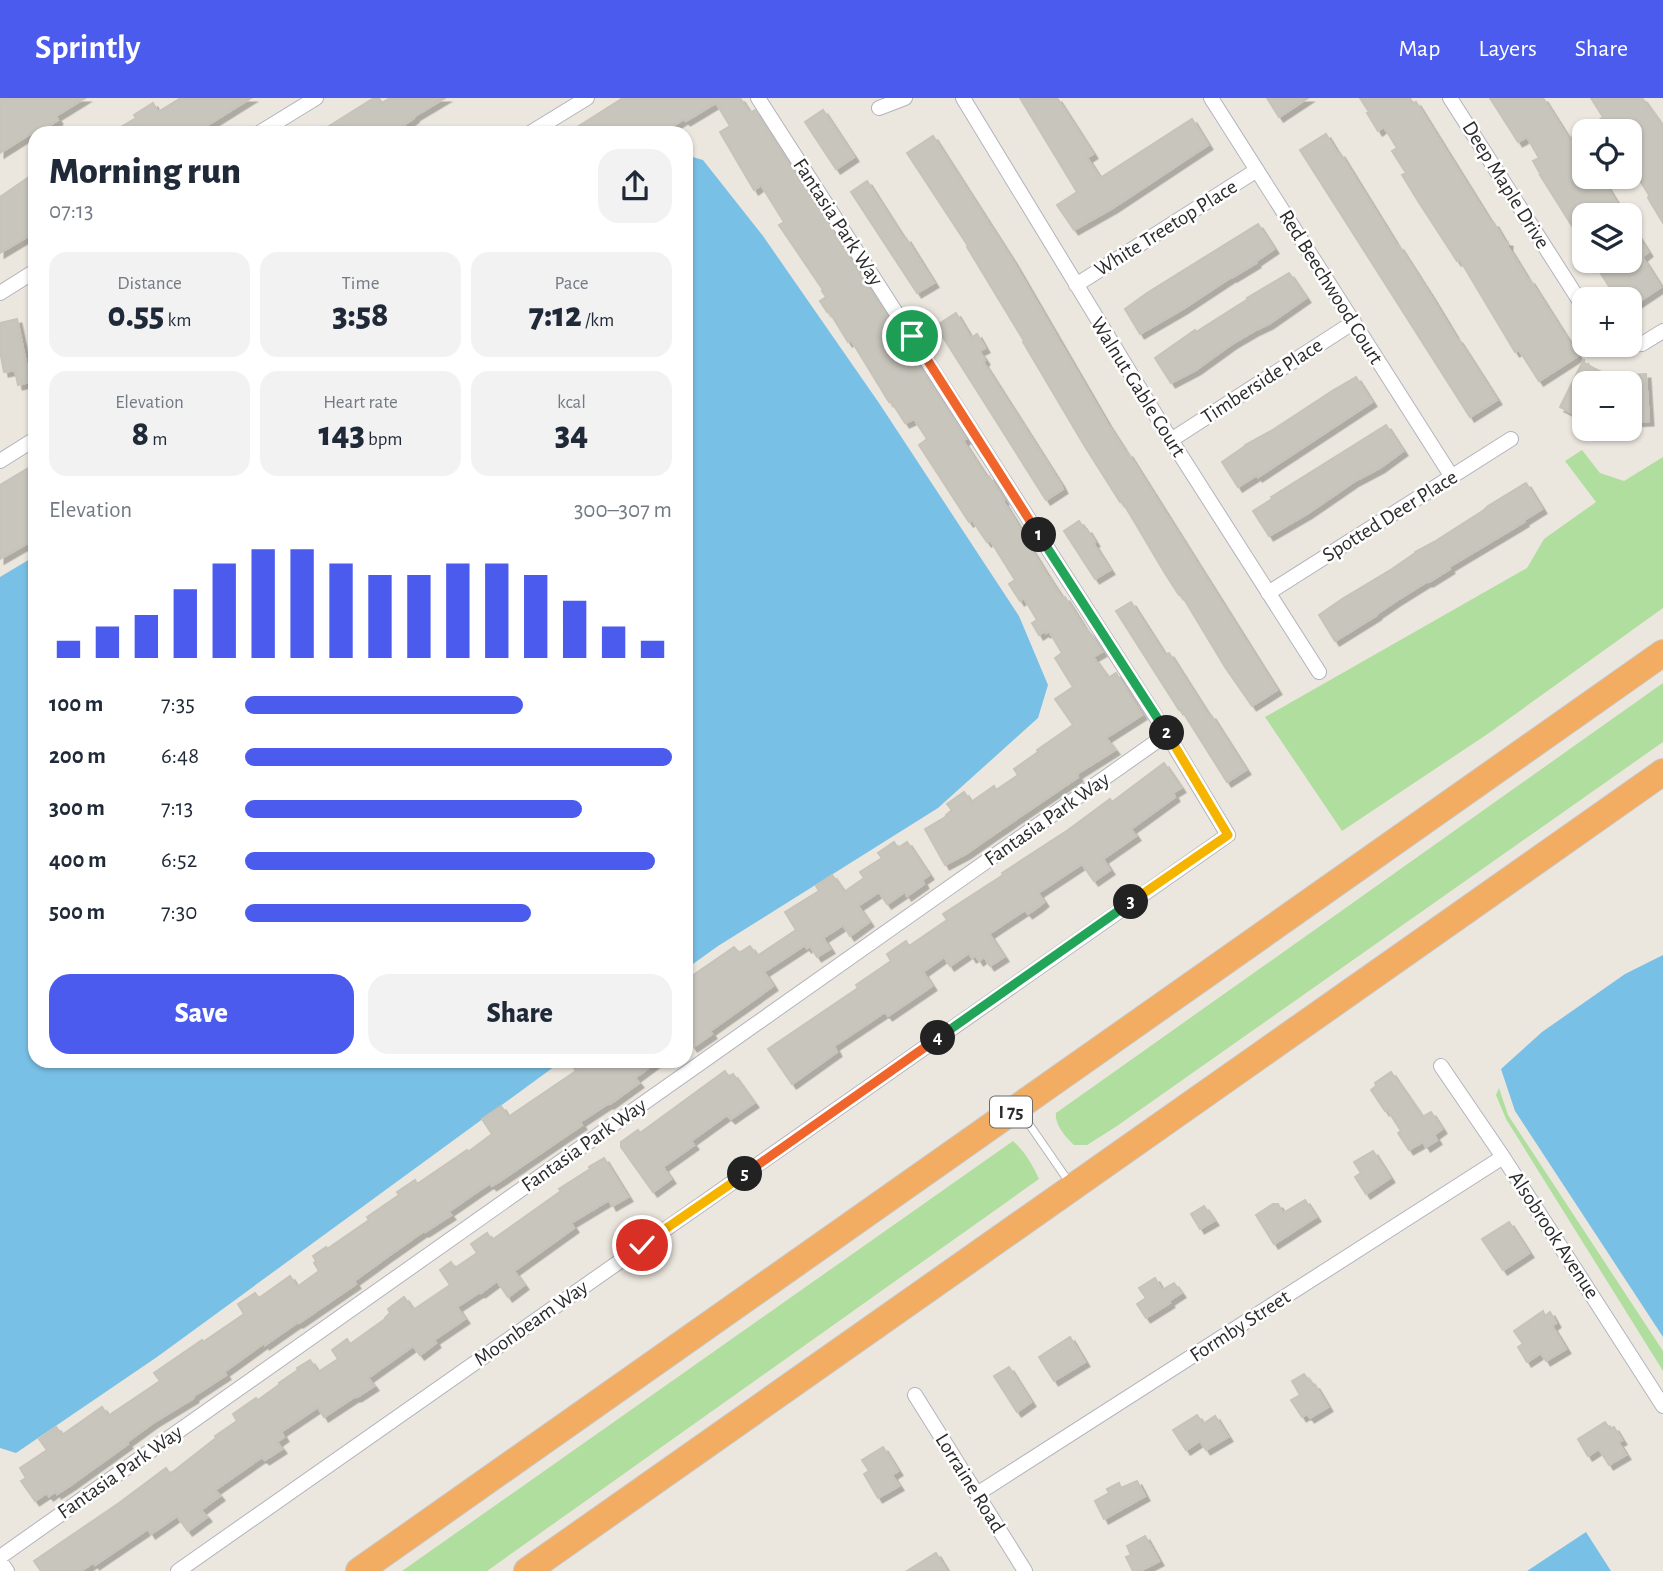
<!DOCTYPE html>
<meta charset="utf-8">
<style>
:root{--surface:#fff;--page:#f2f2f3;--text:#1f2937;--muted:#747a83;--accent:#4a5bed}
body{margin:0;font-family:"Alegreya Sans",sans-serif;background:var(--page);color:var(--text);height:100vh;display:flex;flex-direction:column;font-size:26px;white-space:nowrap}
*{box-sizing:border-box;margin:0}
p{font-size:23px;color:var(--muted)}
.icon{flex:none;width:38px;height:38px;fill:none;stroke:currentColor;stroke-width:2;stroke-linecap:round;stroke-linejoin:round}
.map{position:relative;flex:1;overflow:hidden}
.details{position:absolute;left:28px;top:28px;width:665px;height:942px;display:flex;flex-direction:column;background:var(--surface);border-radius:21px;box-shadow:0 2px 5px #0004}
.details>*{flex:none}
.controls{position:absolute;left:1572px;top:21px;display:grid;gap:14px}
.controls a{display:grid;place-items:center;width:70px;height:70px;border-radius:14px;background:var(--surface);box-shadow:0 2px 5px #0004;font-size:35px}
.pin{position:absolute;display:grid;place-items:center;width:60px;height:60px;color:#fff;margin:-30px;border:4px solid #fff;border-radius:50%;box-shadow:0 2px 7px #0007}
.km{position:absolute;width:35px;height:35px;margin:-18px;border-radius:50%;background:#222;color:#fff;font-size:19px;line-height:35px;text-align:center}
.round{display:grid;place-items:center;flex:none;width:74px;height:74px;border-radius:21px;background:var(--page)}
.summary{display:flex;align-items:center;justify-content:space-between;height:119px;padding:0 21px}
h1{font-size:38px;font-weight:800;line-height:52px}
.metrics{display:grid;grid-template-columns:repeat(3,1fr);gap:10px;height:119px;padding:7px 21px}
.metrics div{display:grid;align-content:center;border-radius:18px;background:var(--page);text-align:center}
.metrics b{font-size:35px;font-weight:800}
.metrics small{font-size:19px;font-weight:400}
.metrics p{font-size:19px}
.chart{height:196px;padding:14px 21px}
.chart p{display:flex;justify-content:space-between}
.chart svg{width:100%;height:126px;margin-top:7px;stroke:var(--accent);stroke-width:6}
.primary-button{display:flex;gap:14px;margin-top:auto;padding:14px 21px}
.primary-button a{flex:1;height:80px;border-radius:21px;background:var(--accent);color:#fff;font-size:28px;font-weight:800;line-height:80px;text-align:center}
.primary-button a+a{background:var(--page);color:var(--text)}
ul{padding:0 21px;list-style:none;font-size:23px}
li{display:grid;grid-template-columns:112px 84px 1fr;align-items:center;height:52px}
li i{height:18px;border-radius:9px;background:var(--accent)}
header{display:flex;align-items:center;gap:42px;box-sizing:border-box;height:98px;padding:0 35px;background:var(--accent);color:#fff}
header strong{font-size:33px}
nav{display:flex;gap:38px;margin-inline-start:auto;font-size:24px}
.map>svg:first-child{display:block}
.green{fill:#afde9f}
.water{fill:#79c0e6}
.building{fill:#c8c5bd;stroke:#c7c3b8;stroke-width:2;filter:url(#shadow)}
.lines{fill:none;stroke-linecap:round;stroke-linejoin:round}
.service-casing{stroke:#b2b3be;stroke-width:9}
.minor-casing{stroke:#b2b3be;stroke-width:16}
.motorway-casing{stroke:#c8c8c8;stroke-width:28}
.service{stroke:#fff;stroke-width:7}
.minor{stroke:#fff;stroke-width:14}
.motorway{stroke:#f3ad62;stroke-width:26}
.split-1-casing{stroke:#fff;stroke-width:14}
.split-2-casing{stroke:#fff;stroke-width:14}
.split-3-casing{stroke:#fff;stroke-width:14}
.split-4-casing{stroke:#fff;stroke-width:14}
.split-5-casing{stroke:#fff;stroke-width:14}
.split-6-casing{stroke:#fff;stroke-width:14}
.split-1{stroke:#f0652b;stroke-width:9}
.split-2{stroke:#22a559;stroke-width:9}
.split-3{stroke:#f5b400;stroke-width:9}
.split-4{stroke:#22a559;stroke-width:9}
.split-5{stroke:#f0652b;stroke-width:9}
.split-6{stroke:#f5b400;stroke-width:9}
.labels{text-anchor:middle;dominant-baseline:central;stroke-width:5;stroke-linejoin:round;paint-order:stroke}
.shield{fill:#fff;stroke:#6b6b6b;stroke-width:2}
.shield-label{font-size:19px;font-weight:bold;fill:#2b2b2b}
.street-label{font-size:21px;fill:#2b2b2b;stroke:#fff}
</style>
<header>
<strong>Sprintly</strong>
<nav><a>Map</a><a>Layers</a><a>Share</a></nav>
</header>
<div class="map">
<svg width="1663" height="1473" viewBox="0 0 1663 1473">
<defs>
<filter id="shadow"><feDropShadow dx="4.5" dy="4.5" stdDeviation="0" flood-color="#0004"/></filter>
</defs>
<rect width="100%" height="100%" fill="#ece7de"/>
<!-- green -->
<path class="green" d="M1582 352 1600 375 1624 383 1663 359V510L1489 635 1342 733 1265 619 1527 470 1544 441 1596 404 1565 363Z
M1663 585V644L1117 1028 1087 1047H1074C1066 1040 1054 1026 1056 1015Z
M1499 990 1508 1017 1663 1253V1273L1506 1021 1496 997Z
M1013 1043C1025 1054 1032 1066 1039 1081L487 1473H402Z"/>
<!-- water -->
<path class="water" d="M686 57 703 62 763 138 879 305 1019 518 1048 587 1038 620 938 710 718 848 686 871Z
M35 458V962L562 963 157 1259 16 1355 0 1350V479Z
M1663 857V1239L1515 1013 1501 971 1542 934 1625 876Z
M1586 1434 1611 1473H1527Z"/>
<!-- building -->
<path class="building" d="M0 0H85L56 18 58 22 52 26 40 33 38 31 0 55Z
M181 0H251L195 35H111L136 20 134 17 153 5 158 14Z
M374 0H379L382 5 390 0H445L415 18 414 20 404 27 410 35H318Z
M623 0H740L750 15 755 12 966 341 963 343 987 380 989 378 1004 402 1003 403 1021 432 1020 433 1047 477 1063 501 1065 499 1084 529 1091 537 1102 554 1093 559 1108 580 1116 575 1142 617 1106 640 1115 652 1077 676 1078 679 993 737 966 756 945 767 925 731 947 718 946 717 952 712 947 706 964 694 971 704 994 688 996 692 1018 677 1014 671 1038 654 1037 652 1073 627 1055 601 1073 589 1055 560 1062 555 1049 533 1046 535 1045 533 1039 537 1032 525 1037 522 1024 500 1020 503 1009 486 1015 482 990 442 987 444 972 422 969 424 919 347 927 341 914 321 905 325 891 303 889 304 851 242 848 244 829 213 827 214 820 203 826 199 822 193 823 192 779 127 784 124 761 87 754 92 720 34 730 28 716 5 686 23 684 21 661 35H645L640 28 628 35H568Z
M1020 0H1057L1093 56 1087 60 1100 80 1192 21 1208 47 1113 110 1074 132 1057 107 1077 94Z
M1267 0H1308L1279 19Z
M1360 0H1410L1413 6 1416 4 1492 126 1494 125 1505 144H1508V149L1529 183 1530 182 1578 258 1539 283 1519 252 1515 254 1460 162 1457 163 1418 103 1402 77 1406 75 1392 53 1397 50 1384 29 1378 33 1367 15 1369 14Z
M1490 0H1543L1569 41 1575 38 1584 53V79H1601L1624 117H1584V147L1540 77H1541L1533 63 1539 60 1527 39 1518 44Z
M1591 0H1642L1663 29V125L1648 100 1649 97 1634 73 1629 77V33H1605L1598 23 1603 19Z
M823 12 854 59 836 71 805 24Z
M1326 36 1338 56 1340 55 1398 149 1399 148 1431 198 1457 241H1458L1497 302 1470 319 1300 52Z
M933 38 1013 163 1107 325 1127 356 1128 355 1277 592 1252 608 1225 569 1181 496 1179 497 1166 477 1122 403 1120 404 1084 347 1023 244 1024 243 967 149 968 148 907 55Z
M29 79 35 89V134L0 155V99Z
M867 83 904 141 906 140 934 185 917 195 851 94Z
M1629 124 1648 154 1642 159 1661 189 1634 207 1631 201H1617L1593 163H1629Z
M1258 126 1274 151 1255 164 1256 165 1233 179V178L1183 211 1140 236 1125 211 1147 195Z
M1289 175 1306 200 1269 226 1256 232 1232 246 1196 272 1171 285 1155 260 1195 232 1196 234 1248 201 1247 200Z
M956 215 971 240 977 236 985 250 979 253 985 262 983 264 1060 385 1063 391 1046 402 936 228Z
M17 221 30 284 18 287 15 272 4 274 0 253V225Z
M1584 261V265L1622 285H1584V321L1560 309Z
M1646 276 1649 323 1629 324V277Z
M1356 279 1372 304 1258 379 1257 377 1238 389 1222 364 1245 348V347L1271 333 1332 293Z
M1386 327 1403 353 1380 370 1355 383 1307 416 1269 438 1253 413 1272 401 1271 399Z
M35 366V441L0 461V387Z
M1526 385 1542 411 1523 423 1524 424 1449 469 1450 471 1429 484 1428 483 1396 503 1377 516V517L1335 543 1319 517 1342 501 1392 471 1415 455V454L1434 444 1484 412 1488 408Z
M1079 423 1085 432 1087 431 1095 444 1093 445 1110 472 1095 481 1064 433Z
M1131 504 1165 557 1169 555 1209 618 1211 617 1246 672 1227 684 1181 611 1179 612 1116 513Z
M1164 665 1181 690 1173 695 1175 699 1131 731 1136 738 1103 761 1110 772 1094 783 1082 766 1038 795 1044 804 1038 809 1028 816 1025 812 989 836 1004 859 990 868 984 859 979 863 976 858 972 860 969 855 950 868 944 859 923 874 932 888 888 918 885 914 834 948 837 954 792 986 768 951 858 890 856 887 891 863 887 856 906 843 909 848 947 822 943 816 1003 777 1002 775 1068 732 1110 701 1112 704Z
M894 744 898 750 907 744 929 777 922 782 924 786 907 798 905 794 887 806 879 794 858 808 869 824 850 838 843 827 823 840 830 851 817 859 810 848 807 850 805 847 764 874 773 888 710 933 712 936 693 949 686 938V882L734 849 739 855 750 848 757 858 796 832 785 814 819 793 816 788 832 777 844 794 864 780 860 774 882 760 878 755Z
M569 962H659L635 980 639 985 610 1006 609 1005 580 1024 582 1027 500 1083 492 1088 490 1085 448 1114 451 1117 425 1134 424 1133 387 1159 354 1183 356 1186 299 1225 298 1224 265 1247 264 1245 224 1274 226 1277 194 1298V1300L153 1325 127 1344 128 1346 71 1387 57 1396 56 1393 49 1398 47 1395 35 1403 21 1383 26 1380 20 1370 47 1352 39 1341 56 1329 62 1337 102 1309 108 1318 160 1283 154 1275 202 1242 203 1244 244 1216 238 1206 255 1195 259 1200 290 1178 297 1189 319 1173 314 1165 316 1163 313 1158 326 1149 327 1151 369 1122 367 1119 399 1097 397 1094 415 1082 417 1086 467 1052 468 1054 492 1036 482 1021 501 1008 508 1019 576 973Z
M725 973 729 979 733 976 754 1005 731 1021 727 1017 691 1043 694 1047 663 1069 671 1081 653 1094 621 1049V1044L638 1032 640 1035Z
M1391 974 1422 1019 1431 1014 1442 1031 1434 1037 1437 1042 1426 1049 1423 1044 1409 1052 1398 1035 1401 1033 1387 1011 1385 1013 1371 992 1376 988 1375 985Z
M1373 1053 1390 1080 1366 1096 1355 1079 1361 1075 1354 1064Z
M604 1060 628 1099 612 1108 609 1102 571 1125 574 1130 514 1173 524 1187 508 1199 497 1183 481 1195 480 1194 457 1209 465 1221 434 1242 436 1245 420 1257 413 1248 368 1280 374 1288 357 1299 356 1298 324 1319 318 1309 281 1334 284 1339 277 1344 282 1351 265 1362 262 1359 215 1392 220 1398 201 1412 207 1419 188 1433 177 1418 151 1436 148 1431 95 1467 94 1464 81 1473H41L34 1463 119 1405 166 1370 170 1376 216 1340 215 1338 237 1323 233 1316 256 1300 258 1302 280 1286 279 1285 298 1272 297 1270 310 1262 318 1274 338 1261 332 1252 347 1241 350 1246 385 1221V1220L390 1215 388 1211 404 1199 413 1212 450 1187 440 1172 451 1164 455 1170 477 1155 471 1146 487 1135 492 1142 561 1093 559 1091 590 1071 589 1069Z
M1305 1102 1316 1119 1274 1146 1256 1117 1273 1106H1278L1283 1115Z
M1204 1108 1214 1123 1200 1131 1191 1116Z
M1509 1124 1529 1155 1503 1172 1482 1141Z
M1155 1180 1162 1192 1174 1185 1181 1195 1169 1203 1170 1205 1146 1220 1137 1206 1146 1200 1139 1190Z
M1543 1213 1545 1218 1550 1214 1556 1225 1552 1228 1566 1251 1546 1263 1541 1255 1527 1264 1518 1249 1523 1246 1514 1233Z
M1070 1239 1085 1264 1054 1283 1039 1259Z
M1009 1269 1031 1304 1017 1314 994 1278Z
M1304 1276 1309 1283 1310 1282 1314 1288 1315 1287 1328 1309 1310 1320 1307 1316 1302 1319 1291 1302 1300 1297 1292 1283Z
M1197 1317 1203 1326 1215 1318 1228 1339 1206 1352 1200 1343 1186 1352 1173 1332Z
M1605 1324 1610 1331 1614 1329 1622 1342 1618 1344 1626 1357 1609 1367 1599 1351 1588 1358 1578 1341Z
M883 1349 898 1373 892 1377 899 1388 878 1400 864 1376 869 1373 862 1362Z
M1137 1383 1145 1398 1104 1421 1095 1403 1109 1395 1107 1391 1119 1385 1121 1390Z
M1145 1438 1159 1463 1140 1473H1133L1126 1459 1131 1457 1127 1448Z
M936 1455 947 1473H907Z"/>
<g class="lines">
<defs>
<path id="service" d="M1020 1013 1069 1084"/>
<path id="minor" d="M963 0 1171 342 1319 574
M1211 0 1452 379
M1450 0 1584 210
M879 10 905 0
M259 35 316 0
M530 35 587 0
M1076 187 1257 72
M0 195 35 173
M1629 247 1642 246 1663 233
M1171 342 1354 224
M0 363 35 341
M1268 495 1511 341
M1441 968 1503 1059 1663 1308
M915 1297 1025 1473
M977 1396 1503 1059
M0 1459 1167 636
M0 1463 7 1473
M178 1473 1228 737 1167 636 758 0"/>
<path id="motorway" d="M359 1473 1663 555
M527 1473 1663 674"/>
</defs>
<!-- service casing -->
<use href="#service" class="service-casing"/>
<!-- minor casing -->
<use href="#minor" class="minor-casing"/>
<!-- motorway casing -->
<use href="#motorway" class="motorway-casing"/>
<!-- service -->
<use href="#service" class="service"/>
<!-- minor -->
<use href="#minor" class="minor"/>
<!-- motorway -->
<use href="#motorway" class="motorway"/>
</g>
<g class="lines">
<defs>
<path id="split-1" d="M912 238 1039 437"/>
<path id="split-2" d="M1039 437 1167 635"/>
<path id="split-3" d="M1131 804 1228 737 1167 635"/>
<path id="split-4" d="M938 940 1131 804"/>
<path id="split-5" d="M745 1076 938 940"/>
<path id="split-6" d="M642 1147 745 1076"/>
</defs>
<!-- split-1 casing -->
<use href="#split-1" class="split-1-casing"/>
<!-- split-2 casing -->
<use href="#split-2" class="split-2-casing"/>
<!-- split-3 casing -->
<use href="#split-3" class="split-3-casing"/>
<!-- split-4 casing -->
<use href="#split-4" class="split-4-casing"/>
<!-- split-5 casing -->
<use href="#split-5" class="split-5-casing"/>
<!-- split-6 casing -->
<use href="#split-6" class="split-6-casing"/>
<!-- split-1 -->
<use href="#split-1" class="split-1"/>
<!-- split-2 -->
<use href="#split-2" class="split-2"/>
<!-- split-3 -->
<use href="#split-3" class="split-3"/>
<!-- split-4 -->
<use href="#split-4" class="split-4"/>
<!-- split-5 -->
<use href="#split-5" class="split-5"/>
<!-- split-6 -->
<use href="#split-6" class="split-6"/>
</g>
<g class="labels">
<!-- shield labels -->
<rect class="shield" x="990" y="998.5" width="42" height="31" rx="5"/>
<g class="shield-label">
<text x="1011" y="1014">I 75</text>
</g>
<!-- street labels -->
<g class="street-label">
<text transform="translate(1506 87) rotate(58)">Deep Maple Drive</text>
<text transform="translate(838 124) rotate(57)">Fantasia Park Way</text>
<text transform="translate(1166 130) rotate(-32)">White Treetop Place</text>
<text transform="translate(1331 189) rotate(58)">Red Beechwood Court</text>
<text transform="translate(1262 283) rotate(-33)">Timberside Place</text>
<text transform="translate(1138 289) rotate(58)">Walnut Gable Court</text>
<text transform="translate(1390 418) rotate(-32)">Spotted Deer Place</text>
<text transform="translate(1047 721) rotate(-35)">Fantasia Park Way</text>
<text transform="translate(584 1047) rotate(-35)">Fantasia Park Way</text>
<text transform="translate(1554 1137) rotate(57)">Alsobrook Avenue</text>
<text transform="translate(531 1225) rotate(-35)">Moonbeam Way</text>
<text transform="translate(1240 1228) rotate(-33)">Formby Street</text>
<text transform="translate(120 1374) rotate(-35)">Fantasia Park Way</text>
<text transform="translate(970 1385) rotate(58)">Lorraine Road</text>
</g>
</g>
</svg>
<div class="controls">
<a><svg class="icon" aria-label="locate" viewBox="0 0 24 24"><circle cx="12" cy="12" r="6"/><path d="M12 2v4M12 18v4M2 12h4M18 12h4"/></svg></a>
<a><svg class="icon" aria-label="layers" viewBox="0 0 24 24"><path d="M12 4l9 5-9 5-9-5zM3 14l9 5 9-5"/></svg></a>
<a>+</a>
<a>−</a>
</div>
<div class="pin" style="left:912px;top:238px;background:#1e9e55"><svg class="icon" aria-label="arrive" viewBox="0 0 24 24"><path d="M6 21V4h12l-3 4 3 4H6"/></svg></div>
<div class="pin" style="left:642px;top:1147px;background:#d93025"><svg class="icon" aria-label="check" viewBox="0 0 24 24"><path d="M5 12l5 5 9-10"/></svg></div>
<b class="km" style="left:1039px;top:437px">1</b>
<b class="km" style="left:1167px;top:635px">2</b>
<b class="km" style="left:1131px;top:804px">3</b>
<b class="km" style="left:938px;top:940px">4</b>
<b class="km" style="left:745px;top:1076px">5</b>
<section class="details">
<div class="summary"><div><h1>Morning run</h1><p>07:13</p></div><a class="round"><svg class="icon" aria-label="share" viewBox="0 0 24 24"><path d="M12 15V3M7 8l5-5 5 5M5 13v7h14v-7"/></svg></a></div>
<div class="metrics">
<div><p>Distance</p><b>0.55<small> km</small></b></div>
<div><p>Time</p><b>3:58</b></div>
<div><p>Pace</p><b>7:12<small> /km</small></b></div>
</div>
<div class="metrics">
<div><p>Elevation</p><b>8<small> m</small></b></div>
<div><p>Heart rate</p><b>143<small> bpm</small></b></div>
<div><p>kcal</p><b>34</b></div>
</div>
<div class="chart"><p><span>Elevation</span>300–307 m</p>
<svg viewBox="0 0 160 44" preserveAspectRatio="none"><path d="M5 44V38M15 44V33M25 44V29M35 44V20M45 44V11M55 44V6M65 44V6M75 44V11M85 44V15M95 44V15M105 44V11M115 44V11M125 44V15M135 44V24M145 44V33M155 44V38"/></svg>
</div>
<ul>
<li><b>100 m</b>7:35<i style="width:65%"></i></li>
<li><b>200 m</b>6:48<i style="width:100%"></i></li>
<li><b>300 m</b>7:13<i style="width:79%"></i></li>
<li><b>400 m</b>6:52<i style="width:96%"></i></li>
<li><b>500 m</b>7:30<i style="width:67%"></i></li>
</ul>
<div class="primary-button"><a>Save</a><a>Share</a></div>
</section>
</div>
